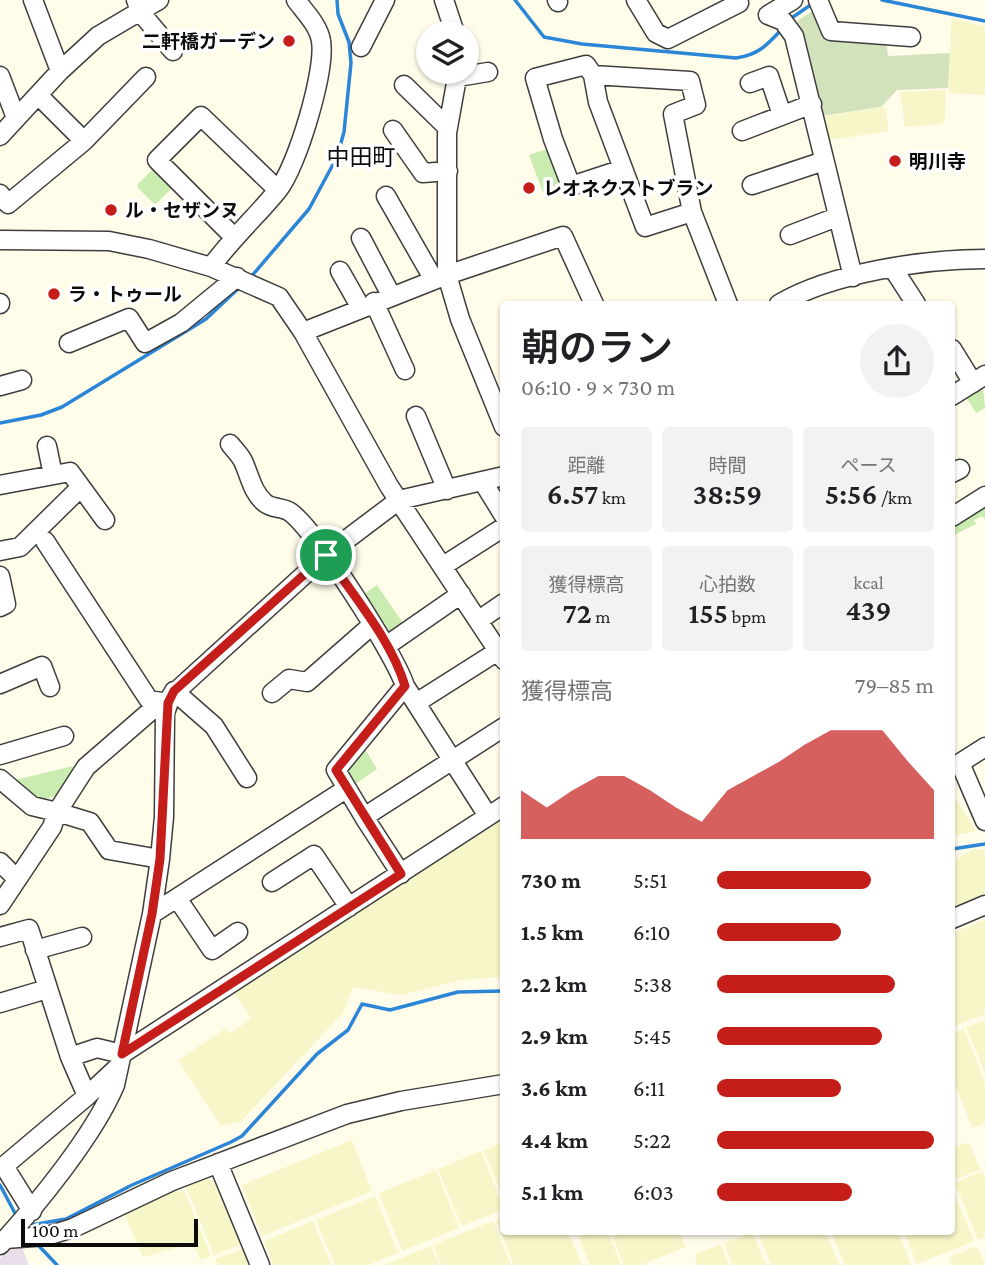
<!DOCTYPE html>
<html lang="ja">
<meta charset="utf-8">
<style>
:root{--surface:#fff;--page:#f2f2f2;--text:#202124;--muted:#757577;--accent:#c51e1a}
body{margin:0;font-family:"Crimson Pro","Noto Sans JP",serif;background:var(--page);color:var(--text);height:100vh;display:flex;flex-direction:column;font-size:26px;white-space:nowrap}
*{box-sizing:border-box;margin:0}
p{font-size:23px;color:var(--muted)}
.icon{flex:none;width:38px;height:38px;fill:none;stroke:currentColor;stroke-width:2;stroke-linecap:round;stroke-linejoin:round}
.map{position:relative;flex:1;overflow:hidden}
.sheet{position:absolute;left:500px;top:301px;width:455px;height:934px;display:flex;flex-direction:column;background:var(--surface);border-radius:7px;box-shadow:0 2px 5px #0004}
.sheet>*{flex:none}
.fabs{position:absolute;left:416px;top:21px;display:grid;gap:14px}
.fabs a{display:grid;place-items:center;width:63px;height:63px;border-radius:50%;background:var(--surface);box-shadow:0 2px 5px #0004;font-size:35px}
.scale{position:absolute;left:21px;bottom:18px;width:177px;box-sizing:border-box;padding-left:7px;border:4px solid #0b0b0b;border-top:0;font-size:19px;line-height:24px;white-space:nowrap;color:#0b0b0b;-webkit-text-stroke:5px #fff;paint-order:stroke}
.pin{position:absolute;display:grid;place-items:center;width:60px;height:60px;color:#fff;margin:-30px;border:4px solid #fff;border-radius:50%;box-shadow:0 2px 7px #0007}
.round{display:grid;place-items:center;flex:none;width:74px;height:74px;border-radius:37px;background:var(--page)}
.overview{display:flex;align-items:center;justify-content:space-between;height:119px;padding:0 21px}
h1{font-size:38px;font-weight:600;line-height:52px}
.stats{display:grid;grid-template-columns:repeat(3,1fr);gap:10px;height:119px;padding:7px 21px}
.stats div{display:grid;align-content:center;border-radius:7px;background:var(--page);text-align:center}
.stats b{font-size:30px;font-weight:600}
.stats small{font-size:19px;font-weight:400}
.stats p{font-size:19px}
.chart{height:196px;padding:14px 21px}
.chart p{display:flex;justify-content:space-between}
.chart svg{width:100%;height:126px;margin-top:7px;fill:var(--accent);opacity:.7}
ul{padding:0 21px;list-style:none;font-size:23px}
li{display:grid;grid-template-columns:112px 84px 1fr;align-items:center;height:52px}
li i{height:18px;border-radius:9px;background:var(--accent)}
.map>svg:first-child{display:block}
.industrial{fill:#ebdeeb}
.farmland{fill:#f7f6c8}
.green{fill:#cbecb1}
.cemetery{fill:#d2e2ba}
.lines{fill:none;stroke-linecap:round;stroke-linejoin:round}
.stream{stroke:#2b86d7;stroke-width:3.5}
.minor-casing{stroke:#3e3e3e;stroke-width:21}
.minor{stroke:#fff;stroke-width:18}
.route-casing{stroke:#fff;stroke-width:14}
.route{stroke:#c51e1a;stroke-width:9}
.poi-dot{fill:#c51e1a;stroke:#fff;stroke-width:2.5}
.labels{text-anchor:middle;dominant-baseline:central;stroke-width:7;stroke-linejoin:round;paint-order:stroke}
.poi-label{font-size:19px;font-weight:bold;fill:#0b0b0b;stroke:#fff;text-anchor:start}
.quarter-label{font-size:23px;fill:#0b0b0b;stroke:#fff}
</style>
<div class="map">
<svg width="985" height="1265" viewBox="0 0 985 1265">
<rect width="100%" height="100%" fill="#fffcea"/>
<!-- industrial -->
<path class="industrial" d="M20 1242 29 1265H0V1258Z"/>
<!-- farmland -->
<path class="farmland" d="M951 19 985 26V95L949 93Z
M946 90 945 120 941 124 905 127 900 92Z
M885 107 889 131 830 140 825 116Z
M952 793 976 831 952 836Z
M504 818V977L461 980 401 995 353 987 343 1013 241 1121 221 1126 178 1060 225 1029 229 1034 251 1019 233 990Z
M974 849 985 850V896L952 910V862Z
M985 920V1014L952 1027V933Z
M985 1020V1073L966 1027Z
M964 1029 985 1083V1123L975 1127 971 1125 952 1076V1034Z
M352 1140 372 1191 262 1236 242 1185Z
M504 1142V1201L484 1151Z
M969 1142 980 1169 952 1181V1149Z
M481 1151 504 1209 462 1226 438 1169Z
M436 1170 459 1228 402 1251 379 1193Z
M982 1171 985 1178V1237L978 1240 955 1183Z
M203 1178 215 1181 220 1187 243 1244 214 1255 185 1184Z
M952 1188 974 1241 917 1264 904 1232H952Z
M175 1189 178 1193 184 1190 211 1256 200 1260 193 1243 143 1257 124 1213Z
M375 1196 398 1253 368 1265H335L316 1220Z
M504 1216V1232H568L582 1265H514L496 1220Z
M313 1221 331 1265H274L264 1241Z
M493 1221 511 1265H441L433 1245Z
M577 1232H608L621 1265H590Z
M611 1232H679L686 1247 641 1265H624Z
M752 1232 766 1265H733L724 1243Z
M758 1232H826L839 1265H771Z
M831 1232H898L911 1265H845Z
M721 1244 729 1265H698L694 1255Z
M431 1246 439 1265H384Z
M977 1246 985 1265H952L949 1257Z
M245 1248 252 1265H218L215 1259Z"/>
<!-- green -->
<path class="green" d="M550 148 566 191 545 198 529 155Z
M153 169 173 187 155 205 138 188V184Z
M983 386 985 408 976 413 966 397Z
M985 506V519L982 516 974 520 976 524 952 536V527Z
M377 585 405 626 397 633H386L360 597Z
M365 749 377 769 351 787 346 768Z
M73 766C67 800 35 813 15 780Z"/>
<!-- cemetery -->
<path class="cemetery" d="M817 8 830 35 886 39 888 56 950 53 948 88 897 90 881 107 821 116 797 21Z"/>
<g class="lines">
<!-- stream -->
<path class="stream" d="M515 0 544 37 582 44 736 58C759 55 768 44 783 28
M882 0 985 21
M790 19 812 4
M250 278 309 209 337 157 344 132 351 63 349 42 338 14 337 0
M0 423 41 415 62 407 206 319 241 286
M952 849 985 844
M0 1185 17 1217
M28 1223 31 1225 66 1219 132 1185 231 1142 242 1136 317 1054 348 1030 362 1004 390 1010 458 992 504 991
M39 1246 57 1265"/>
<defs>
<path id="minor" d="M33 0 60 71 98 36 159 0
M136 0 141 13 173 51
M444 0 455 33
M557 0 558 2
M636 0 656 33 668 39 739 3
M793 0 768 15 783 21 794 36 853 277
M818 0 831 31 911 37
M361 47 385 0
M593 75 598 102 645 227 692 212
M0 76 16 118
M458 77 488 72
M750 83 769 76 782 115
M404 85 448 128
M393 130 423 173 448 171
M742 131 812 104
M0 136 60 71
M84 141 146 77
M623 169 571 186 553 139 535 78 586 65 593 75 690 81 696 105 673 114 692 212 728 304
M752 185 824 161
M0 194 8 204 84 141 38 95
M386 196 434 280
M790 235 837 217
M233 236 157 160 201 116 278 190
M361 238 391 295
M0 240 109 241 149 249 211 267 279 297 303 332 389 486 504 660
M211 267C232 238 256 217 278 190 297 167 326 70 321 41 319 26 305 12 296 0
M894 270 916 304
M340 271 361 308
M374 302 405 370
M0 303V304
M779 304C832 273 923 259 985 259
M303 332 447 275V133L458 72
M69 343 129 318 145 343 181 323 237 277
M952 349 973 383
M0 386 22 380
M952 396 985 375
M416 416 447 490
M504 427 460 319 447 275 563 236 594 304
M230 444C234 449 240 455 243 461 250 476 252 492 265 503 272 509 283 507 290 512 315 529 396 656 405 686L488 816
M47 446 53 475
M952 473 960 469
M483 482 504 516
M0 485 70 472 81 487 20 547 0 551
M81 487 105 520
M952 517 985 496
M45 541 149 700 168 703
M443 566 504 527
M0 576 6 604 0 607
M479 620 504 603
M386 646 461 594
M0 684 42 666 50 687
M174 691 214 726 247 778
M272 693 289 679 307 682 372 625
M416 703 498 651
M985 747 960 763 985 821
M0 755 64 736
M0 779 32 806 57 812 52 827 0 905
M364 817 336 770 405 686
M160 859 109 850 90 822 57 812 86 767 161 702
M0 862 16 878
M401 874 364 817 504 727
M272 882 314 855 349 907
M177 898 212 950 238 932
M152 914 346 789
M952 919 985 905
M0 937 29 929 70 1057 97 1048 122 1054 504 806
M35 950 82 937
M0 1003 47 989
M70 1057 87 1096 119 1066
M218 1163 260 1265
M32 1211 4 1166 87 1096
M5 1239 47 1236 73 1228 172 1181 347 1114 401 1101 504 1084
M0 1245C37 1205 94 1135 115 1085L152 914 160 859 164 817 165 713 171 696 326 555 399 500 504 476"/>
</defs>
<!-- minor casing -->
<use href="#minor" class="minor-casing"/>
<!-- minor -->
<use href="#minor" class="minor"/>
</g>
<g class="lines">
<defs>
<path id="route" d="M326 555C353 596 391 639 405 686L336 770 401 874 122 1054 152 914 160 859 168 703 174 691Z"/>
</defs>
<!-- route casing -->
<use href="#route" class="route-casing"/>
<!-- route -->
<use href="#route" class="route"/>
</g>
<!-- markers -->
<g class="poi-dot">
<circle cx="289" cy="41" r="7"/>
<circle cx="895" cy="161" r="7"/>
<circle cx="529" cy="188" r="7"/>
<circle cx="111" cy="210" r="7"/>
<circle cx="54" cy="294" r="7"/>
</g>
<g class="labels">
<!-- poi labels -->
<g class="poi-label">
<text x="275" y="41" text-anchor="end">二軒橋ガーデン</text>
<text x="909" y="161">明川寺</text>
<text x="543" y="188">レオネクストブラン</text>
<text x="125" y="210">ル・セザンヌ</text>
<text x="68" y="294">ラ・トゥール</text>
</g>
<!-- quarter labels -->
<g class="quarter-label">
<text x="361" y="157">中田町</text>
</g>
</g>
</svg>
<div class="fabs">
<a><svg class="icon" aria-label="layers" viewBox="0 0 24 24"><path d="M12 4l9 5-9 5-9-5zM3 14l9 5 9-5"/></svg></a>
</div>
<div class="scale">100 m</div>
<div class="pin" style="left:326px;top:555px;background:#1e9e55"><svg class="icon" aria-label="arrive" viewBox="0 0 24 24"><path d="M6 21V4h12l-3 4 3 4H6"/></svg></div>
<section class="sheet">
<div class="overview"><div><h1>朝のラン</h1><p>06:10 · 9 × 730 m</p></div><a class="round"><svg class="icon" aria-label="share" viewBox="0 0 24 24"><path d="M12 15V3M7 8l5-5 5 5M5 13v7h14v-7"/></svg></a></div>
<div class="stats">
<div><p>距離</p><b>6.57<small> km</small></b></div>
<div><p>時間</p><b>38:59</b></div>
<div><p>ペース</p><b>5:56<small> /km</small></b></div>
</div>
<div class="stats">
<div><p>獲得標高</p><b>72<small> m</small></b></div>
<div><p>心拍数</p><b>155<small> bpm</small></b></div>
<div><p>kcal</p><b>439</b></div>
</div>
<div class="chart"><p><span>獲得標高</span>79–85 m</p>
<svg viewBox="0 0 160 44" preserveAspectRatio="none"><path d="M0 44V27L10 33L20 27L30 22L40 22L50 27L60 33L70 38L80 27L90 22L100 17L110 11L120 6L130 6L140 6L150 17L160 27V44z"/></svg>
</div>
<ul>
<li><b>730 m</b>5:51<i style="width:71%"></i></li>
<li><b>1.5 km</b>6:10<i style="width:57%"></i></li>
<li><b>2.2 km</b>5:38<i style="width:82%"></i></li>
<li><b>2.9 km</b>5:45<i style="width:76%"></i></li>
<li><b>3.6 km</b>6:11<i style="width:57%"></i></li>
<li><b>4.4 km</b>5:22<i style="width:100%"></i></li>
<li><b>5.1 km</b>6:03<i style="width:62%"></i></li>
</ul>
</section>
</div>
